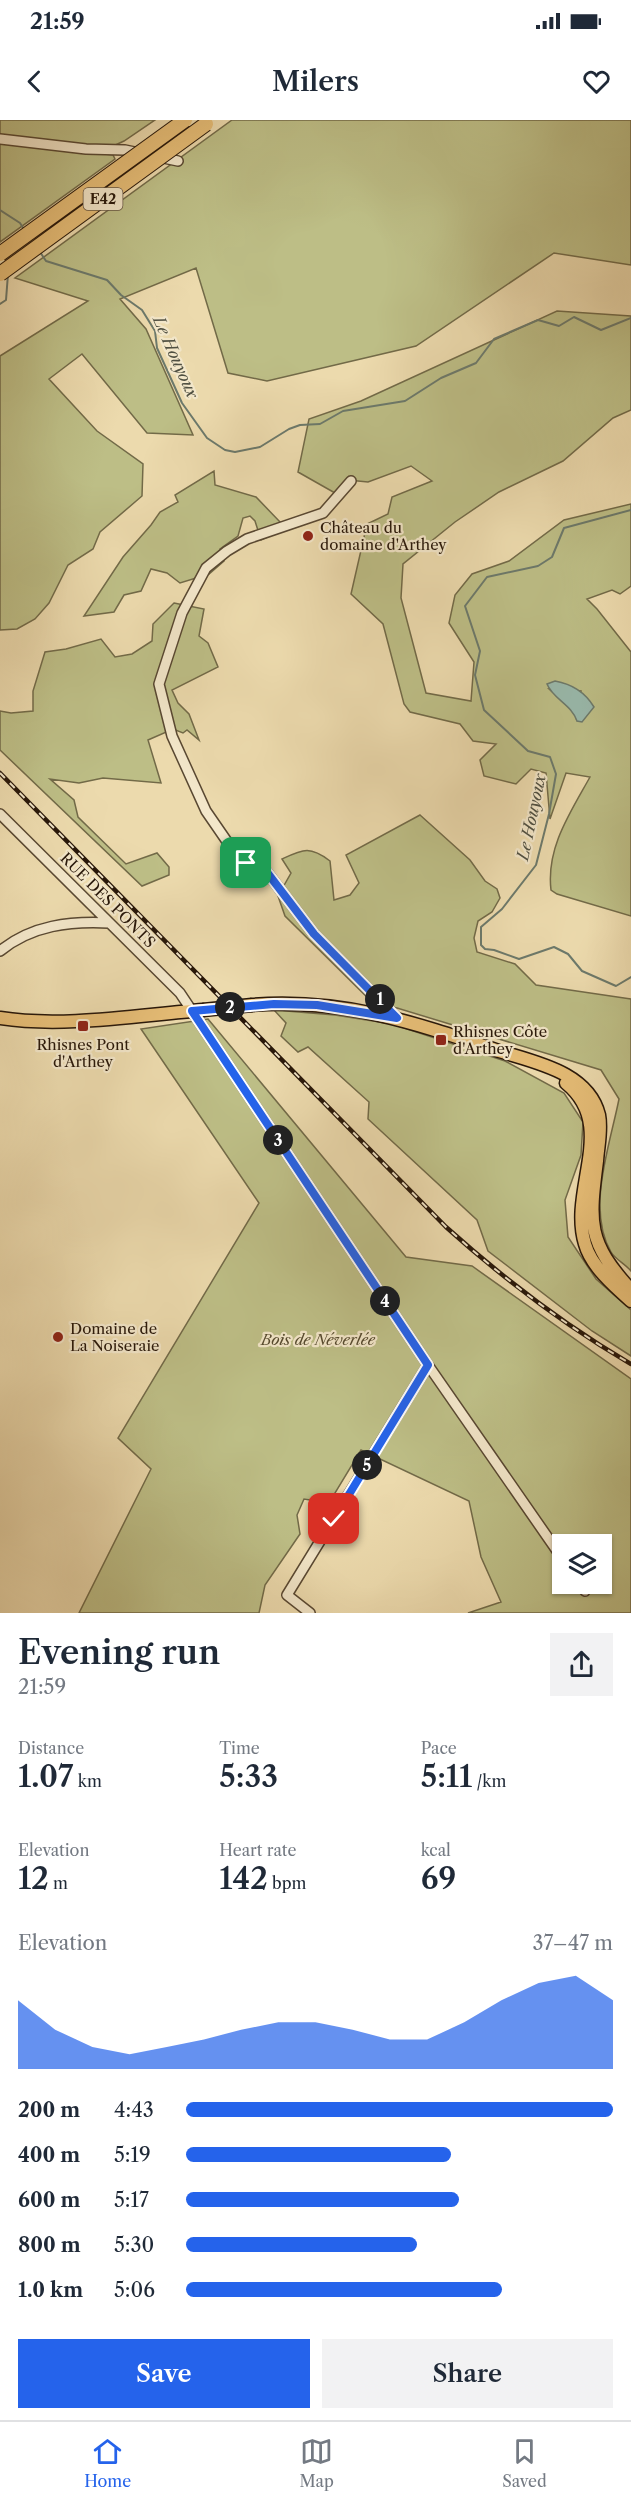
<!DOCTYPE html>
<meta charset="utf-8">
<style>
:root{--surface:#fff;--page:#f2f2f3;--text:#1f2937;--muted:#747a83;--line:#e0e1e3;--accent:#2563eb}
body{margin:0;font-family:"Libre Caslon Text",serif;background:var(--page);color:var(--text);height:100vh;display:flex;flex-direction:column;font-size:22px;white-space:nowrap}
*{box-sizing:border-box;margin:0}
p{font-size:20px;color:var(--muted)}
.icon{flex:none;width:33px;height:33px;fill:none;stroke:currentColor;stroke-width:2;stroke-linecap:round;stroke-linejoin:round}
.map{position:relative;height:1493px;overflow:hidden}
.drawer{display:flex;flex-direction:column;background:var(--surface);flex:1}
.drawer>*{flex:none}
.controls{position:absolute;left:552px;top:1414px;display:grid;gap:12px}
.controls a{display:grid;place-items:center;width:60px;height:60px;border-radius:0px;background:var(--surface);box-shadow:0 2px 4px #0004;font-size:30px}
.pin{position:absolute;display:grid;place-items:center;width:51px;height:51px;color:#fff;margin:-26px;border-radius:12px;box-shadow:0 3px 9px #0006}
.km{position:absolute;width:30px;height:30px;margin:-15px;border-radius:50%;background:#222;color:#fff;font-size:16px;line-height:30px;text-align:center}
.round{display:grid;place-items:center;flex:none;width:63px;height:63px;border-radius:0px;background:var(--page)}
.headline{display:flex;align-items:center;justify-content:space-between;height:102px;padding:0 18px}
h1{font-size:33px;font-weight:600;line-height:45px}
.figures{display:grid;grid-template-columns:repeat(3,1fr);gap:9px;height:102px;padding:6px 18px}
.figures div{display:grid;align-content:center}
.figures b{font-size:30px;font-weight:600}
.figures small{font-size:16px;font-weight:400}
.figures p{font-size:16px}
.chart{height:168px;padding:12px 18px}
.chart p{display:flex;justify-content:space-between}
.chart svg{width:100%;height:108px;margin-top:6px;fill:var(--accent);opacity:.7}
.button{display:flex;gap:12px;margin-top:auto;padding:12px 18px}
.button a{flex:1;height:69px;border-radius:0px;background:var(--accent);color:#fff;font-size:24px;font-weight:600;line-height:69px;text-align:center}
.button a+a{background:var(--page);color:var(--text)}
ul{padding:0 18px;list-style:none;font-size:20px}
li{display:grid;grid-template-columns:96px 72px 1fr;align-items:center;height:45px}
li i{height:15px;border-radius:8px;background:var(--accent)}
.status{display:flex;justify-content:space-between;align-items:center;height:42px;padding:0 30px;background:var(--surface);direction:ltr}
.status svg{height:16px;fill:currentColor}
header{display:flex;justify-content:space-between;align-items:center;height:78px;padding:0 18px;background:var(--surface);font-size:27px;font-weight:600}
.tab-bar{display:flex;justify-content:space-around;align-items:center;height:84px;border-top:2px solid var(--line);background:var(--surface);font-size:16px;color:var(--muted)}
.tab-bar a{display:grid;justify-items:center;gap:3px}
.tab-bar .selected{color:var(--accent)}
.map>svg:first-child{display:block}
.green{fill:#bdbe86;stroke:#726a48;stroke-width:1.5;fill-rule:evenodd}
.water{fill:#99baad;stroke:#6c796b;stroke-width:1.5}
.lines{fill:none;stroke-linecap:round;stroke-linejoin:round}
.stream{stroke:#6c796b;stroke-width:2}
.minor-casing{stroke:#594832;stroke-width:12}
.major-casing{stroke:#281709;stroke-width:15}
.minor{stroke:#f3e7ca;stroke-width:9}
.major{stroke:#e6bd76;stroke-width:12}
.rail-casing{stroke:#281709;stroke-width:4.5}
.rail{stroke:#f3e7ca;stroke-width:2;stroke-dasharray:7;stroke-linecap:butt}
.major-bridge-casing{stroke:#281709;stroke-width:15;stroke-linecap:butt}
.highway-bridge-casing{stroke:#281709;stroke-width:16;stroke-linecap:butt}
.major-bridge{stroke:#e6bd76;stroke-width:12}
.highway-bridge{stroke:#e6bd76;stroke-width:14}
.route-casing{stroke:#fff;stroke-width:12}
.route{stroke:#2563eb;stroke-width:8}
.poi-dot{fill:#8f2418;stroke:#f3e7ca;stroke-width:2}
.labels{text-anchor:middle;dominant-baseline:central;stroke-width:4.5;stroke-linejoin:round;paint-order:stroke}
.shield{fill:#f3e7ca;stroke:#655543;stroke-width:1.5}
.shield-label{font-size:14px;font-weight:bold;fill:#281709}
.poi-label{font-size:15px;fill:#281709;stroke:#f3e7ca;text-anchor:start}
.street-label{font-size:15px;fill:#281709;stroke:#f3e7ca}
.park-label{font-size:15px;font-style:italic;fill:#55492e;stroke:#f3e7ca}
.water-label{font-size:16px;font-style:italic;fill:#505042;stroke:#f3e7ca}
</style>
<div class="status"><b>21:59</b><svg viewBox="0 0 49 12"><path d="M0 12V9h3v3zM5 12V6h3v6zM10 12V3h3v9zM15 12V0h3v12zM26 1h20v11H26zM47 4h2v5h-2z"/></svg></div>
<header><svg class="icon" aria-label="back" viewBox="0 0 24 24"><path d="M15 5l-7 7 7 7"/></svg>Milers<svg class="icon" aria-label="heart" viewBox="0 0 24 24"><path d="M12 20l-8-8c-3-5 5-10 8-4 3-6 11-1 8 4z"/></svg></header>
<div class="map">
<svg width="631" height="1493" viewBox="0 0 631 1493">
<rect width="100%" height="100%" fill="#ecdaad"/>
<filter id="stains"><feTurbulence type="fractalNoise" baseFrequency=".00333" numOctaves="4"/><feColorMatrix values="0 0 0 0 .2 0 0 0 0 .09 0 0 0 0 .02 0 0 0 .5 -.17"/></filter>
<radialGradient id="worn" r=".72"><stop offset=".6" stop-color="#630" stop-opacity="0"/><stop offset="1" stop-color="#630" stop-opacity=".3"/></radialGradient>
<!-- green -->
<path class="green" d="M0 0H155L124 21 111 27 0 17Z
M232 0H631V145L554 133 416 226 267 261 228 253 196 148 120 179 146 209 193 315 147 313 82 234 49 259 97 311 143 344 142 376 100 412 93 429 68 445 49 483 35 499 17 509 0 510V236L88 181 15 158Z
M0 22 113 35 115 39 0 122Z
M557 191 631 196V290L613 298 563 341 499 372 455 402 403 444 401 478 426 573 471 581 474 542 449 503 455 475 472 454 509 441 564 400 631 384V466L620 474 612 470 587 479 597 489 631 532V796L557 774 551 770C546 728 570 693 590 657L566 653 550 699 546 653 531 649 516 664 484 656 480 640 496 624 473 621 460 604 410 592 404 584 383 504 351 474 367 404 388 394 392 377 432 361 411 346 368 362 348 360 335 373 298 352 309 299 361 281ZM549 569 581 571 577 601 575 593Z
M214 351 215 365 256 377 281 403 272 415 261 420 255 401 250 396 243 398 238 416 220 429 224 441 209 454 180 463 167 453 151 449 141 471 124 475 114 492 84 496 123 437 151 405 160 392 178 382 175 375Z
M174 483 204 489 199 516 208 523 218 547 172 570 178 583 189 594 199 620 187 610 183 613 173 609 148 620 161 663 103 658 79 663 50 659 74 680 78 697 126 744 157 733 169 747V755L142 766 0 630V591L11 593 33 591V571L45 532 66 529 101 519 115 537 132 534 152 521 153 504Z
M420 695 470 740 485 761 497 769 500 778 492 792 478 801 474 818 477 832 515 844 536 865 631 879V1151C625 1144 615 1139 611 1132 586 1089 610 1025 619 979L601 950 397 888 373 883 285 796 278 776 291 753 282 739C304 729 310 726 330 741L334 780 350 775 359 763 346 735Z
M274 890 335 895 392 904 505 941 564 973 583 1002 581 1035 565 1080 568 1117 596 1159 631 1190V1236L592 1211 488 1131 477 1100 368 999 369 982 308 927 298 932 281 916 286 903Z
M208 899 406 1137 472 1146 631 1259V1493H468L501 1482 481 1437 469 1381 361 1330 329 1383 304 1379 297 1395 300 1414 265 1465 259 1493H79L151 1349 118 1318 259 1083 141 909ZM562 1425H602V1464H562Z"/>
<!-- water -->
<path class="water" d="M555 561C572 564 585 572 594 587L582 602 577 601C572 585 553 579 547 564Z"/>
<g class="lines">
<!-- stream -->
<path class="stream" d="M0 90 20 103 25 111
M40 132 46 141 107 160 121 175 142 190 155 211 157 228 182 283 207 318 225 330 235 332 260 327 289 309 300 305 320 304 343 291 405 281 441 258 476 243 494 219 538 200 559 206 574 197 601 210 631 198
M0 184 6 180 8 154
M631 390 564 408 552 437 538 446 487 457 465 486 480 531 475 555 484 590 528 631 550 637 556 654 549 694 536 745 502 789 481 807V825L485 829 494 830 519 839 554 827 568 834 582 851 616 866 631 857"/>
<defs>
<path id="minor" d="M0 19 86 29 125 30 178 41
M351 361 323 393 247 419 227 431 206 448 182 493 159 564 172 616 206 691 226 720 246 743 266 751 314 814 397 898
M0 694 180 873 428 1245 562 1438
M0 831C32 805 70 801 109 803
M580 1464 585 1471
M310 1493 287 1475 428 1245"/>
<path id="major" d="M252 885C341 878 413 902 496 930 533 942 588 951 599 995 602 1010 598 1026 597 1041 589 1103 587 1122 631 1170
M0 898C62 908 139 895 203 890
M566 963C619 1006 568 1069 585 1124 591 1146 614 1166 631 1181"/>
</defs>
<!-- minor casing -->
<use href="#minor" class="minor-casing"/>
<!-- major casing -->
<use href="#major" class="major-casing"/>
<!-- minor -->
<use href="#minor" class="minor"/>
<!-- major -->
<use href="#major" class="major"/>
<defs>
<path id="rail" d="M0 653 446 1107C504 1159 564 1205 631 1244"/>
</defs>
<!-- rail casing -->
<use href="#rail" class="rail-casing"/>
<!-- rail -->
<use href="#rail" class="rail"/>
<defs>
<path id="major-bridge" d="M203 890 252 885"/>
<path id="highway-bridge" d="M0 134 185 0
M0 154 206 4"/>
</defs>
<!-- major-bridge casing -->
<use href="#major-bridge" class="major-bridge-casing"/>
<!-- highway-bridge casing -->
<use href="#highway-bridge" class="highway-bridge-casing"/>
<!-- major-bridge -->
<use href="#major-bridge" class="major-bridge"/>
<!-- highway-bridge -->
<use href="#highway-bridge" class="highway-bridge"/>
</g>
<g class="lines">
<defs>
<path id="route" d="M246 743 266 751 314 814 397 898 317 885 274 884 192 891 428 1245 334 1399"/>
</defs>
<!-- route casing -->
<use href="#route" class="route-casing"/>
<!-- route -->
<use href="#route" class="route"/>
</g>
<!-- markers -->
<g class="poi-dot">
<circle cx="308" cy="416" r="6"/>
<rect x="77" y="900" width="12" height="12" rx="3"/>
<rect x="435" y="914" width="12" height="12" rx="3"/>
<circle cx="58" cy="1217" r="6"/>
</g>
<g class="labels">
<!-- shield labels -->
<rect class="shield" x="83.5" y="68" width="39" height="22" rx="4.5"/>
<g class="shield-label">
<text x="103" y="79">E42</text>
</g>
<!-- poi labels -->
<g class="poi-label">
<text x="320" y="407">Château du<tspan x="320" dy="17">domaine d'Arthey</tspan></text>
<text x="453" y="911">Rhisnes Côte<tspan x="453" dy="17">d'Arthey</tspan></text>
<text x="83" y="924" text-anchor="middle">Rhisnes Pont<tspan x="83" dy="17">d'Arthey</tspan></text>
<text x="70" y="1208">Domaine de<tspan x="70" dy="17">La Noiseraie</tspan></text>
</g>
<!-- street labels -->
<g class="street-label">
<text transform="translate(108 780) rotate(45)">RUE DES PONTS</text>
</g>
<!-- park labels -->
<g class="park-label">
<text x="318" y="1219">Bois de Néverlée</text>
</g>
<!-- water labels -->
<g class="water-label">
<text transform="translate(176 237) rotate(66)">Le Houyoux</text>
<text transform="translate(531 697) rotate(-78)">Le Houyoux</text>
</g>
</g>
<rect width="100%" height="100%" filter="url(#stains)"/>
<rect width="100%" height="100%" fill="url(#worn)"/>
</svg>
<div class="controls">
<a><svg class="icon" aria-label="layers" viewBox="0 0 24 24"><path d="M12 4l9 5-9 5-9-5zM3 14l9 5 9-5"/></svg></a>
</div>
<div class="pin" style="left:246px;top:743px;background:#1e9e55"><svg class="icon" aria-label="arrive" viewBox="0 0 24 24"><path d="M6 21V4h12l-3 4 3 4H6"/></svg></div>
<div class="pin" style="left:334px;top:1399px;background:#d93025"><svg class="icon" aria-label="check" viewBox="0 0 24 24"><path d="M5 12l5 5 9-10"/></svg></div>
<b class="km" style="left:380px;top:879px">1</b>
<b class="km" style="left:230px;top:887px">2</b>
<b class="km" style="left:278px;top:1020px">3</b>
<b class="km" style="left:385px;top:1181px">4</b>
<b class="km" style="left:367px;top:1345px">5</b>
</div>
<section class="drawer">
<div class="headline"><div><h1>Evening run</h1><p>21:59</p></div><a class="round"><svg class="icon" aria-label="share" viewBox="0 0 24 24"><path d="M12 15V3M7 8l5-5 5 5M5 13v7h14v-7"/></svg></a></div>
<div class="figures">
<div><p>Distance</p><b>1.07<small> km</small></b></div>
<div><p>Time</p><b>5:33</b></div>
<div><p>Pace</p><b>5:11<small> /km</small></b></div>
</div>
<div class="figures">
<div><p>Elevation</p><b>12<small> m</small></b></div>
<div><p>Heart rate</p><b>142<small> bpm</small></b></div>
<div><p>kcal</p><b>69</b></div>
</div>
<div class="chart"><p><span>Elevation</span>37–47 m</p>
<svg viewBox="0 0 160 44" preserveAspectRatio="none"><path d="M0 44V16L10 28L20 35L30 38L40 35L50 32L60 28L70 25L80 25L90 28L100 32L110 32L120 25L130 16L140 9L150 6L160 16V44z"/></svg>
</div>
<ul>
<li><b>200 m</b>4:43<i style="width:100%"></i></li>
<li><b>400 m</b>5:19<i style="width:62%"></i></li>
<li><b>600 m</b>5:17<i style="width:64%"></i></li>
<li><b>800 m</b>5:30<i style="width:54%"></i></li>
<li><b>1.0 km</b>5:06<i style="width:74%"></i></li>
</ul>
<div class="button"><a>Save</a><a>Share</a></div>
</section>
<nav class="tab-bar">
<a class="selected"><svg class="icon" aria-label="home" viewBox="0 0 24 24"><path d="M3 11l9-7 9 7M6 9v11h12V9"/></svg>Home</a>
<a><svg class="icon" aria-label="map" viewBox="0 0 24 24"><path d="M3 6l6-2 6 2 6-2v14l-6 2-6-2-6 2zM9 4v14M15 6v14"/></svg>Map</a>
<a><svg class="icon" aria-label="saved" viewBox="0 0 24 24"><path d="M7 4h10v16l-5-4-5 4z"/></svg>Saved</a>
</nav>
